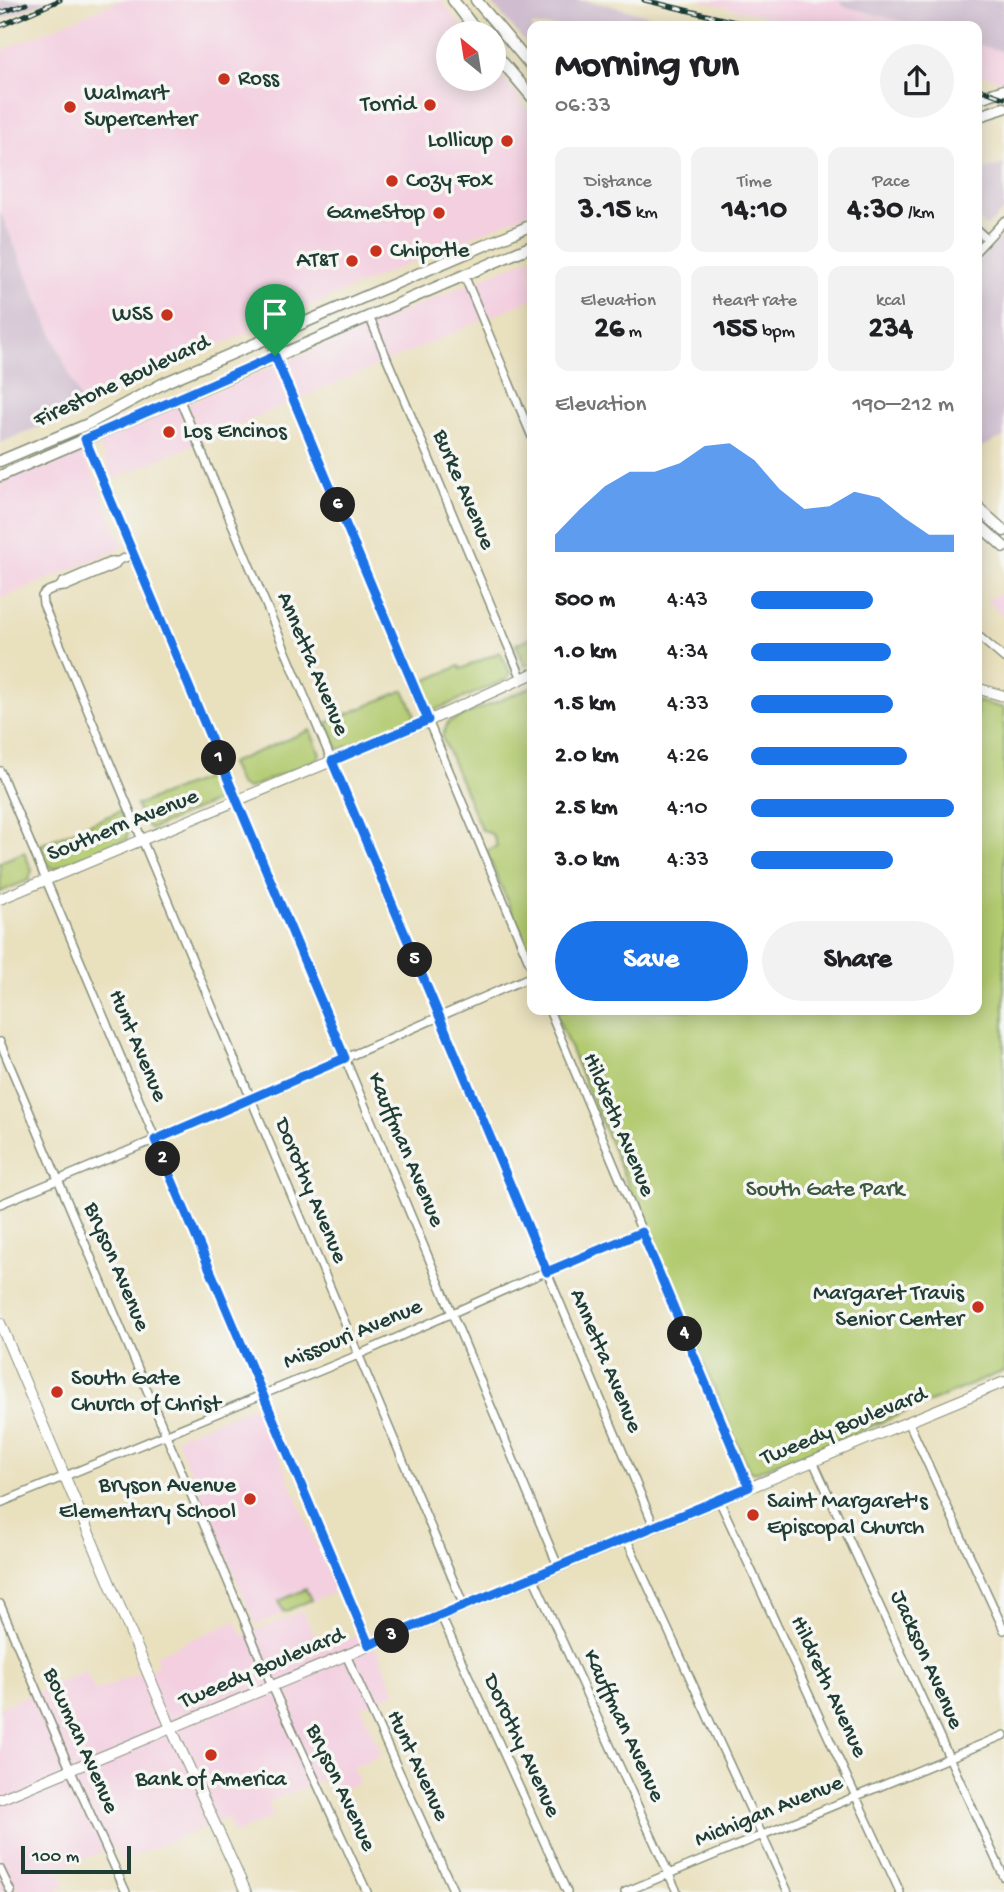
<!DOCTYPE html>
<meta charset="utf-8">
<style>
:root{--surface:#fff;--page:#f2f2f2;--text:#202124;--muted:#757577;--accent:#1a73e8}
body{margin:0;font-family:"Gochi Hand",sans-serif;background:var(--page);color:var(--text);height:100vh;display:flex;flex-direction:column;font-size:26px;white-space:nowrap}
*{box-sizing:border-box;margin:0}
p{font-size:23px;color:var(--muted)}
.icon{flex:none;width:38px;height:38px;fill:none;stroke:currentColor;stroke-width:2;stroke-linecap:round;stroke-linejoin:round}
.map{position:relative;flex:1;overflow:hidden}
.details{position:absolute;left:527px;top:21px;width:455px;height:994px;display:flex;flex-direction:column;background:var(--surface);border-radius:14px;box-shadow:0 4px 18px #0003}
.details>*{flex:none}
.needle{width:46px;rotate:330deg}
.controls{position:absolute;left:436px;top:21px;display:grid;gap:14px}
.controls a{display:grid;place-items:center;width:70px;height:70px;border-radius:50%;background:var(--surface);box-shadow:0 4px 18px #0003;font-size:35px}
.scale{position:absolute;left:21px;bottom:18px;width:110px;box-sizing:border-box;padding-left:7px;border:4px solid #1f3d34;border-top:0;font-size:19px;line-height:24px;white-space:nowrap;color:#1f3d34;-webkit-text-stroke:5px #f6f6f2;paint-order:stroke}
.pin{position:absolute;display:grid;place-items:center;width:60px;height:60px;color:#fff;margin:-72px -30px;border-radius:50% 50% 50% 0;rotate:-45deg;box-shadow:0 0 7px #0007}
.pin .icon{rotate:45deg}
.km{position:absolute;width:35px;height:35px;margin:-18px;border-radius:50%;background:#222;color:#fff;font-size:19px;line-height:35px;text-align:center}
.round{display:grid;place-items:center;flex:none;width:74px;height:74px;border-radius:37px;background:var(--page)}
.overview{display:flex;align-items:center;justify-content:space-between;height:119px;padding:0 28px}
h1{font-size:38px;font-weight:800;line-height:52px}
.metrics{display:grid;grid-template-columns:repeat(3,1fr);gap:10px;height:119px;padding:7px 28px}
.metrics div{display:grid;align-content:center;border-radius:14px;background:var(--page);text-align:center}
.metrics b{font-size:30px;font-weight:800}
.metrics small{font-size:19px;font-weight:400}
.metrics p{font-size:19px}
.chart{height:196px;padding:14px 28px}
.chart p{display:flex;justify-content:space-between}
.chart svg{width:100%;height:126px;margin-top:7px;fill:var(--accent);opacity:.7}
.button{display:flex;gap:14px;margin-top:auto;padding:14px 28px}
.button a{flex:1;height:80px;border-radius:42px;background:var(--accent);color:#fff;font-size:28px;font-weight:800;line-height:80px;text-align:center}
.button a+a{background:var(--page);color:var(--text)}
ul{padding:0 28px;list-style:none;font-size:23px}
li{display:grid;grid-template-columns:112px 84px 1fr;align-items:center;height:52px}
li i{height:18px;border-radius:9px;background:var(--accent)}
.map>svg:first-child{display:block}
.built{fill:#f3cfe0}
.industrial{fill:#cfbdcf}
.green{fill:#b2ca6f;stroke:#688452;stroke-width:2}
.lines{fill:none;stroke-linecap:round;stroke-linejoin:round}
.street-casing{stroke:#848e79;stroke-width:10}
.secondary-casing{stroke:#848e79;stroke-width:12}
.primary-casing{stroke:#848e79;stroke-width:13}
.street{stroke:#fff;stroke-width:7}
.secondary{stroke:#fff;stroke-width:10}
.primary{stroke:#fff;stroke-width:10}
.rail-casing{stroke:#1f3d34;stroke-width:5}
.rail{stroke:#f6f6f2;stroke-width:2.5;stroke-dasharray:8;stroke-linecap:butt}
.route-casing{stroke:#fff;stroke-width:14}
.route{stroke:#1a73e8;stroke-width:9}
.poi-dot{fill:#c8321e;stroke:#f6f6f2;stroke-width:2.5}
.labels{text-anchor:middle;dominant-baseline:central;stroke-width:7;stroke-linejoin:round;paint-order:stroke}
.poi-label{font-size:23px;fill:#1f3d34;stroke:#f6f6f2;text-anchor:start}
.street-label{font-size:23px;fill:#1f3d34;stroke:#f6f6f2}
.park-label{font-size:23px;fill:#3c5940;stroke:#f6f6f2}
</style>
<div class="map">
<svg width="1004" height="1892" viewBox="0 0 1004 1892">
<rect width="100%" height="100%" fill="#f6f6f2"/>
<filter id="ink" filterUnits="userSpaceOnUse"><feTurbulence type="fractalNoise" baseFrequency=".0143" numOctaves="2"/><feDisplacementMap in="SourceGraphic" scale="14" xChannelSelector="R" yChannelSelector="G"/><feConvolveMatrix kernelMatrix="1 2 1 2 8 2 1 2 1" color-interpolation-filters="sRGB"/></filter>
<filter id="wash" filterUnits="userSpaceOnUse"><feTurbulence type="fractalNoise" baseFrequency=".00686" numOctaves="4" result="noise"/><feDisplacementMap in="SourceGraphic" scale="28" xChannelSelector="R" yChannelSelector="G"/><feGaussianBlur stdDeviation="1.57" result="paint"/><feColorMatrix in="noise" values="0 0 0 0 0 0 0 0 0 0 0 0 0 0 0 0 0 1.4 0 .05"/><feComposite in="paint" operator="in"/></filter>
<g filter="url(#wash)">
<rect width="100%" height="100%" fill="#e9e0be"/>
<!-- built -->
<path class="built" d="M120 0H441L467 33H448V79H494V66L532 115V211L82 404 0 211V51Z
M697 0H840L843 6 920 26H806Z
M977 44 1004 52V80L1000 81 977 73Z
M532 257V299L113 479 97 441Z
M82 447 124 547 0 599V482Z
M1004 592V617L986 600Z
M257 1404 336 1591 256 1625 176 1438Z
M303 1611 320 1650 369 1631 396 1693 361 1707 382 1755 353 1767 359 1782 331 1795 324 1779 268 1802 274 1817 234 1834 227 1818 121 1861 114 1847 58 1869 65 1886 51 1892H20L17 1887 0 1892V1707L86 1671 95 1691 159 1665 155 1655 236 1621 243 1636Z"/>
<!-- industrial -->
<path class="industrial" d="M0 0H48L0 20Z
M489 0H577L608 5 689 26H532V50Z
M840 0H1004V52L977 44 976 26H920L843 6Z
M1004 164V210L993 222 985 226 977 219V172Z
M0 211 84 409 0 443Z
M1004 234V437L977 449V263Z"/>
<!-- green -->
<path class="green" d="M532 637V663L525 666 516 644Z
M500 652 510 672 508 679 435 710 430 707 420 683 459 666 461 669Z
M532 687V959L486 851 497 846 493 835 481 829 442 737 448 722Z
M404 690 414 712V718L339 750 326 723Z
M977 701 1004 708V1371L800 1456 788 1458 754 1473 749 1471 554 1010H976Z
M310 730 320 754 318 759 247 789 239 784 230 763Z
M217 774 224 790 221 799 151 829 144 823 136 805Z
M120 811 128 830 127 839 55 869 47 864 40 845Z
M24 852 32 870 29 880 0 892V862Z
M306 1589 311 1600 284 1612 279 1601Z"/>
</g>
<g filter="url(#ink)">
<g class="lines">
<defs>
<path id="street" d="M976 229 987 239
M976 251 1004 221
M464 275 532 437
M369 316 522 679
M268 338 532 969
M179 398 654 1526
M85 439 558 1566
M118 561 114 566 65 587C57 587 46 590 42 596L43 604 464 1606
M59 587 63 582 112 561H118L134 554
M976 634 1004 658
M0 771 369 1645
M549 1010 749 1487
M0 1042 272 1686 367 1892
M0 1204 243 1103 532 976
M908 1421 1004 1630
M813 1461 1004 1877
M719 1500 900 1892
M0 1503 351 1358 554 1268 642 1232
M626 1538 788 1892
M533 1577 677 1892
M0 1604 70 1769 126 1892
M441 1616 567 1892
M346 1655 454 1892
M0 1869 11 1892
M625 1892 1004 1735"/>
<path id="secondary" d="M976 688 1004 696
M0 899 428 721 532 674
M0 1323 171 1728 246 1892
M0 1799 1004 1382"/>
<path id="primary" d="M453 0 478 33
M476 0 532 67
M494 52 532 97
M976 99 1004 90
M976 117 1004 108
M0 461 88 424 166 382 532 225
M0 476 532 246
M976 506 1004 531
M976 522 1004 547"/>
</defs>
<!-- street casing -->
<use href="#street" class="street-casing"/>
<!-- secondary casing -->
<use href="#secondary" class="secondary-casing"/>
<!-- primary casing -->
<use href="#primary" class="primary-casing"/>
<!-- street -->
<use href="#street" class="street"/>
<!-- secondary -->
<use href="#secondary" class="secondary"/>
<!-- primary -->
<use href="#primary" class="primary"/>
<defs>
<path id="rail" d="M644 0 752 26
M0 13 26 4
M0 26 60 0
M976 88 1004 98"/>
</defs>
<!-- rail casing -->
<use href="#rail" class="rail-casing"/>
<!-- rail -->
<use href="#rail" class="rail"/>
</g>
</g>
<g class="lines" filter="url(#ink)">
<defs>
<path id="route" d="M275 356 428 720 332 761 547 1272 642 1232 749 1487 369 1645 155 1140 345 1058 85 439Z"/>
</defs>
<!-- route casing -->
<use href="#route" class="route-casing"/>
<!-- route -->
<use href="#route" class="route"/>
</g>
<!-- markers -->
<g class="poi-dot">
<circle cx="224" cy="79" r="7"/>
<circle cx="430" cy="105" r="7"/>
<circle cx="70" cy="107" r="7"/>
<circle cx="507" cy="141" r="7"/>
<circle cx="392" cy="181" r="7"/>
<circle cx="439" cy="213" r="7"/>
<circle cx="376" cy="251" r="7"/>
<circle cx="352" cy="261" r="7"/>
<circle cx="167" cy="315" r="7"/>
<circle cx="169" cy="432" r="7"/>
<circle cx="978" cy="1307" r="7"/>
<circle cx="57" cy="1392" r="7"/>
<circle cx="250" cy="1499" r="7"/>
<circle cx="753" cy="1515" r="7"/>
<circle cx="211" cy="1755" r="7"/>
</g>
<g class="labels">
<!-- poi labels -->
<g class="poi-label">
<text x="238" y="79">Ross</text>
<text x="84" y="94">Walmart<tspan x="84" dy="26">Supercenter</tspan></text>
<text x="416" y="105" text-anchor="end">Torrid</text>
<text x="493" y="141" text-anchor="end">Lollicup</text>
<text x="406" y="181">Cozy Fox</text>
<text x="425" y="213" text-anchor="end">GameStop</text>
<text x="390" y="251">Chipotle</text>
<text x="338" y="261" text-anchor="end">AT&amp;T</text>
<text x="153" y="315" text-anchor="end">WSS</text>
<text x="183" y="432">Los Encinos</text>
<text x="964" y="1294" text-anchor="end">Margaret Travis<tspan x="964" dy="26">Senior Center</tspan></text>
<text x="71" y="1379">South Gate<tspan x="71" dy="26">Church of Christ</tspan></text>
<text x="236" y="1486" text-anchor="end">Bryson Avenue<tspan x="236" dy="26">Elementary School</tspan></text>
<text x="767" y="1502">Saint Margaret's<tspan x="767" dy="26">Episcopal Church</tspan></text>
<text x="211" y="1780" text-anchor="middle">Bank of America</text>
</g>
<!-- street labels -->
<g class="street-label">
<text transform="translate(122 382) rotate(-25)">Firestone Boulevard</text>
<text transform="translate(463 490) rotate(67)">Burke Avenue</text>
<text transform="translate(312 664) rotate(67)">Annetta Avenue</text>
<text transform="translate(123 826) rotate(-22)">Southern Avenue</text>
<text transform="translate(137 1046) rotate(67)">Hunt Avenue</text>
<text transform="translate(618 1125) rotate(67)">Hildreth Avenue</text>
<text transform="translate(405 1150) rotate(67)">Kauffman Avenue</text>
<text transform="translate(310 1191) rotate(67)">Dorothy Avenue</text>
<text transform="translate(116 1267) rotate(67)">Bryson Avenue</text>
<text transform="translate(353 1335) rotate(-23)">Missouri Avenue</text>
<text transform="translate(605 1361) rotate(67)">Annetta Avenue</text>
<text transform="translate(844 1427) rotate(-22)">Tweedy Boulevard</text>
<text transform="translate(926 1660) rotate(66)">Jackson Avenue</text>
<text transform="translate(262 1669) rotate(-23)">Tweedy Boulevard</text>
<text transform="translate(828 1687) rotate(65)">Hildreth Avenue</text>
<text transform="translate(623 1726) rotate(65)">Kauffman Avenue</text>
<text transform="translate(80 1741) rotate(66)">Bowman Avenue</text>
<text transform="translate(521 1746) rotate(65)">Dorothy Avenue</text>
<text transform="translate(417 1766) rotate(65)">Hunt Avenue</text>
<text transform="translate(340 1788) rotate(65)">Bryson Avenue</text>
<text transform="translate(769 1812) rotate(-22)">Michigan Avenue</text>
</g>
<!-- park labels -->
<g class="park-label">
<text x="825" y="1190">South Gate Park</text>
</g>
</g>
</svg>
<div class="controls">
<a><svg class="needle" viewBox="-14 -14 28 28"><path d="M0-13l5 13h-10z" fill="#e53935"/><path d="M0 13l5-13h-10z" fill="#757577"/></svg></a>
</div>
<div class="scale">100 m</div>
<div class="pin" style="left:275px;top:356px;background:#1e9e55"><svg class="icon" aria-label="arrive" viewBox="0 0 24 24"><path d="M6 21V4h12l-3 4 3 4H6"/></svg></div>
<b class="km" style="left:219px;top:758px">1</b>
<b class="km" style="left:163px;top:1159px">2</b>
<b class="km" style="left:392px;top:1636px">3</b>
<b class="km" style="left:685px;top:1334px">4</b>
<b class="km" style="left:415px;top:960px">5</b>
<b class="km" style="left:338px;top:505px">6</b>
<section class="details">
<div class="overview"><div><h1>Morning run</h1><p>06:33</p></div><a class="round"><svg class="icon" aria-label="share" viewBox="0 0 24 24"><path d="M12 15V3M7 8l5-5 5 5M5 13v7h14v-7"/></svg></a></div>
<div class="metrics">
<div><p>Distance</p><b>3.15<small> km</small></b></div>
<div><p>Time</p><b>14:10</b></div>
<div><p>Pace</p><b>4:30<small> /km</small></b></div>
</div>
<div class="metrics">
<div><p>Elevation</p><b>26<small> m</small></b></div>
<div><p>Heart rate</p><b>155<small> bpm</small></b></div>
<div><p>kcal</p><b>234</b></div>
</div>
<div class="chart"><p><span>Elevation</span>190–212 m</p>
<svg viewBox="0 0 160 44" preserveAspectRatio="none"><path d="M0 44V38L10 29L20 21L30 16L40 16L50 13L60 7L70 6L80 12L90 22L100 29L110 28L120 23L130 25L140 32L150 38L160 38V44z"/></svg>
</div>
<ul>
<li><b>500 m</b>4:43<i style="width:60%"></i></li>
<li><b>1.0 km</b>4:34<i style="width:69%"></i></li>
<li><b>1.5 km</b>4:33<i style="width:70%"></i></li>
<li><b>2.0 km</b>4:26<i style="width:77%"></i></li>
<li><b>2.5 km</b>4:10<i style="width:100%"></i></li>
<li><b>3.0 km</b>4:33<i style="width:70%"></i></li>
</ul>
<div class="button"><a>Save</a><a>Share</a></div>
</section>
</div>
